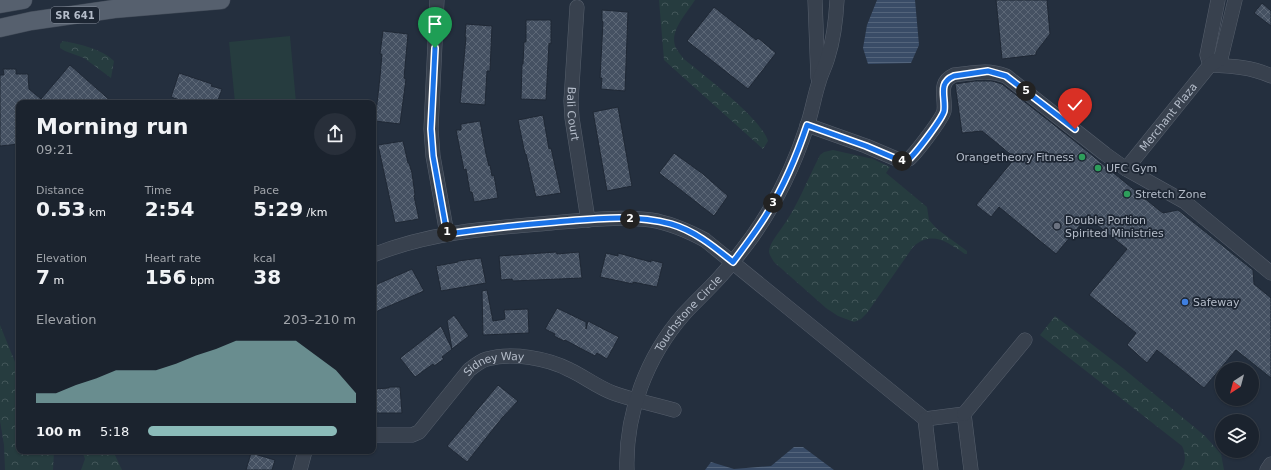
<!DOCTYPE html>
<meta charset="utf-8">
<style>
:root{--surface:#1b232e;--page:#282f3a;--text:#f1f3f6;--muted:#a0a4aa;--line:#39404a;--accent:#8bbbb9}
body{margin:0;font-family:"DejaVu Sans",sans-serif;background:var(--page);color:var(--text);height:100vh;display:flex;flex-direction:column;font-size:15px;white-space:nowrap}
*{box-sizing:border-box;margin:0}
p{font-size:13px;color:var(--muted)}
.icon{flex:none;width:22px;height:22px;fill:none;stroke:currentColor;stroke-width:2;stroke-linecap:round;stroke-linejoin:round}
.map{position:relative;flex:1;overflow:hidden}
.drawer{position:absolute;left:16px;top:100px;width:360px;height:354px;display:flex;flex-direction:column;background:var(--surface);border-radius:8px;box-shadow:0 1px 3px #0004,0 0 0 1px var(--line)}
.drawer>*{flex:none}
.needle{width:26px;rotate:216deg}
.fabs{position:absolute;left:1215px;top:362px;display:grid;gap:8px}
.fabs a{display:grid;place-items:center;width:44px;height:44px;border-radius:50%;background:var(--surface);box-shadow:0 1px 3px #0004,0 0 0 1px var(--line);font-size:20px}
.pin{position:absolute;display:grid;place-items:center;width:34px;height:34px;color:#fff;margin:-41px -17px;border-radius:50% 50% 50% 0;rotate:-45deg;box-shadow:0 0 4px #0007}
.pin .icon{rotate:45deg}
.km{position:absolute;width:20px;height:20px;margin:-10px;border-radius:50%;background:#222;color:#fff;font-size:11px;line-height:20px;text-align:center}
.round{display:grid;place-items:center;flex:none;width:42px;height:42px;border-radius:21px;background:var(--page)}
.headline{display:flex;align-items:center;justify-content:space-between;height:68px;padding:0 20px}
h1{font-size:22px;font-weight:600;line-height:30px}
.metrics{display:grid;grid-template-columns:repeat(3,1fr);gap:6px;height:68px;padding:4px 20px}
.metrics div{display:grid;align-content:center}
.metrics b{font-size:20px;font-weight:600}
.metrics small{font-size:11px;font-weight:400}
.metrics p{font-size:11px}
.chart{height:112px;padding:8px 20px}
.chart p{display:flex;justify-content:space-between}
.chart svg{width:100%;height:72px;margin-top:4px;fill:var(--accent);opacity:.7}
ul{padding:0 20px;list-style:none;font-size:13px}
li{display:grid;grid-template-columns:64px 48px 1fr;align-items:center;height:30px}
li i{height:10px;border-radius:5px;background:var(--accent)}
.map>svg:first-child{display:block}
.forest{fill:url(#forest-crowns)}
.garden{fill:#263c3f}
.water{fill:url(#water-rules)}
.building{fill:url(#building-cross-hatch);stroke:#1f2835}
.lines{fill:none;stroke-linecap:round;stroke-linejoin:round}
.minor-casing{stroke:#565f6c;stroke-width:15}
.major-casing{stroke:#414a57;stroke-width:19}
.minor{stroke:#38414e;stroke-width:14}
.major{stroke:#56606e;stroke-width:18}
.route-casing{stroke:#fff;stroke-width:8}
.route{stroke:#1a73e8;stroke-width:5}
.leisure-dot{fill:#2e9e5b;stroke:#1d2633;stroke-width:1.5}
.worship-dot{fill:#6b7280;stroke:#1d2633;stroke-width:1.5}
.shop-dot{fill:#3f7fe0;stroke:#1d2633;stroke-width:1.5}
.labels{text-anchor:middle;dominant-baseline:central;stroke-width:3.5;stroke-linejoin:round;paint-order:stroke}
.shield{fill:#1d2633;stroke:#878f9c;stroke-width:1}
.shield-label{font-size:10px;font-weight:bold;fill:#b4bcc9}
.street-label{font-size:11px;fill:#b4bcc9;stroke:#1d2633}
.poi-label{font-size:11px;fill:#b4bcc9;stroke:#1d2633;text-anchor:start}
</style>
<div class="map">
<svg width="1271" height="470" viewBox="0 0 1271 470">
<defs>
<pattern id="forest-crowns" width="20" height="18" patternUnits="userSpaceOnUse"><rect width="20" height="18" fill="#263c3f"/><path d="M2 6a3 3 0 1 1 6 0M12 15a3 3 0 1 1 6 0" fill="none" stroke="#435659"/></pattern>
<pattern id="water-rules" width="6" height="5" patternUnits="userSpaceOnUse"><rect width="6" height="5" fill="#394c67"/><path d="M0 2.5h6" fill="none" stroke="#53647b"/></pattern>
<pattern id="building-cross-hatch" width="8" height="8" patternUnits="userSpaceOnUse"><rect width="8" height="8" fill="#455162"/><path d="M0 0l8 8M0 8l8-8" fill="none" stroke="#5d6877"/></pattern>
</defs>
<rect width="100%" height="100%" fill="#242f3e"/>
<!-- forest -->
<path class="forest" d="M659 0H695C687 13 668 32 676 48 678 52 681 55 684 59 703 75 762 119 768 141L763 149 664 60Z
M63 41C80 44 102 49 114 61L111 78 84 58 65 51 60 48V44Z
M833 150 873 159 890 167 886 173 927 207 929 220 937 229 967 251V254H965C947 242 932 230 913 247L867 313 861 319 854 322 838 316 826 308 774 262C772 258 769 255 769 251 770 243 777 235 781 229 798 206 807 180 820 155L824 152Z
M1055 316 1124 369 1205 436 1221 454 1224 470H1181C1186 464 1186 453 1182 446L1040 335Z
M0 325 19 372V451H54L53 470H5L4 445 0 421Z
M82 451H113L122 470H81L85 459Z"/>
<!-- garden -->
<path class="garden" d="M290 36 296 102 235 103 229 42Z"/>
<!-- water -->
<path class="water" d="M877 0H915L919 45 911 63 868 64 863 48 867 25Z
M794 447H803L834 470H705L711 462 734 469 771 466Z"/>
<!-- building -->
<path class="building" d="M996 0H1047L1050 34 1036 52V55L1002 59Z
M1262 3 1271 11V26L1254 13Z
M714 7 756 40 758 38 776 53 748 89 687 41Z
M602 10 628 12 625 91 601 89 602 78H600L603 22 602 21Z
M526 20H551V44L549 43 546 100 521 99 522 64H523L524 42H526Z
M466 24 492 26 490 71H487L485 105 460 103 466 37H465Z
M383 31 408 34 404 78 406 79 400 124 375 121 380 77 382 54H380Z
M70 65 113 103H19V144L0 146V75H4L3 69H16V74H28L29 89 41 99Z
M179 73 212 84 211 86 222 89 217 103H188L171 97Z
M975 81H992L1002 84 1072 139 1159 210 1163 213 1178 210 1253 270 1254 284 1271 298V378L1236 350 1204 388 1157 350 1147 363 1127 345 1136 333 1089 295 1127 249 1087 217 1056 254 999 207 991 217 976 205 1015 158 982 131 962 133 955 84Z
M618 107 632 186 607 191 593 112Z
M543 115 549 149 551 148 561 193 536 197 526 154H525L518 120Z
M480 121 486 154 489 166 490 165 492 176 494 175 498 198 474 202 472 192H470L466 169 464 170 456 130H461V124Z
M403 141 408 163H409L412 173 415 195 414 196 419 219 395 223 378 145Z
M674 153 703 174 728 196 714 216 659 173Z
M556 252 557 254 579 252 582 278 513 281 512 279 501 280 499 256Z
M606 253 618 256V253L651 262V260L663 263 657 287 633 282V284L600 277Z
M481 258 486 283 441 291 436 266 458 262V261Z
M412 269 424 291 373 313V286Z
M487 290 493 321 505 319 504 310 528 309 529 333 483 335 482 291Z
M557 308 586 322V329L588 321 619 337 607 359 597 353 595 356 565 340 564 341 554 336 555 334 545 329Z
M454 315 469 336 452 349 447 321Z
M441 326 452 349 442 357 444 359 434 366 433 364 415 377 400 358Z
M498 385 518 401 502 418 467 462 447 446Z
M389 387H400L402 413H373V389L389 388Z
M251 453 275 460 272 470H246Z"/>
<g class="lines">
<defs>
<g id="minor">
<path d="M437 0 431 129 433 156 447 234"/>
<path d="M815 0 818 78"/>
<path id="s1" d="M577 7 571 101 572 118 588 220"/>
<path d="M1210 65 1207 55 1218 0"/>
<path d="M1210 65C1231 66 1252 67 1271 76"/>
<path d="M807 125 866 146 899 160 903 161 909 159C916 153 942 119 944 111 946 97 937 83 954 75 974 73 987 69 1006 76L1105 154 1126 169 1185 202 1271 273"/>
<path id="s2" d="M1126 169 1210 65 1221 58 1235 0"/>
<path d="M373 255C430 232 490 228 551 223 584 220 619 216 651 220 671 223 688 231 705 240L925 419 964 414 971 470"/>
<path d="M964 414 1025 340"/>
<path d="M925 419 931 470"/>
<path id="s3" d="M373 435H412L419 432 469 370C474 366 480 361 487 359 512 352 547 358 570 370 585 377 597 387 613 393 632 400 654 404 674 410"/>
<path d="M300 470 305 451"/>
<path id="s4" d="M627 470C625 414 647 356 684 314 695 302 707 291 718 279 730 266 741 252 752 237 776 203 794 166 807 126 812 112 814 97 819 82 821 74 826 65 828 57 834 38 836 19 837 0"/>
<path d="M1267 470 1271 464"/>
</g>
<path id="major" d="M0 4 23 0
M0 28 31 21 114 9 221 0"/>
</defs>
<!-- minor casing -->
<use href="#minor" class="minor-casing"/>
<!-- major casing -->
<use href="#major" class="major-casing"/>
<!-- minor -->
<use href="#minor" class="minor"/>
<!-- major -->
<use href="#major" class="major"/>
</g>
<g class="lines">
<defs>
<path id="route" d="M435 48 431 129 433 156 447 234C483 229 519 225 556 222 593 219 634 214 671 224 695 231 713 246 733 262 745 246 758 229 768 212 785 184 797 155 807 125L866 146 899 160 903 161 909 159C916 153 942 119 944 111 946 97 937 83 954 76L988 71 1006 76 1075 129"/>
</defs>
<!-- route casing -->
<use href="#route" class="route-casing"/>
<!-- route -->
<use href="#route" class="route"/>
</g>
<!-- markers -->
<g class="leisure-dot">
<circle cx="1082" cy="157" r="4"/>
<circle cx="1098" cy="168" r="4"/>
<circle cx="1127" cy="194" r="4"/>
</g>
<circle class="worship-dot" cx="1057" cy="226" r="4"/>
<circle class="shop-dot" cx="1185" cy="302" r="4"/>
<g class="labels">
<!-- shield labels -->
<rect class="shield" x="51" y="7" width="48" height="16" rx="3"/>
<g class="shield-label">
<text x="75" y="15">SR 641</text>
</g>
<!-- street labels -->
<g class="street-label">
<text stroke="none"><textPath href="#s1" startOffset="107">Bali Court</textPath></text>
<text stroke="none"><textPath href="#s2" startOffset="67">Merchant Plaza</textPath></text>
<text stroke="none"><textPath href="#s4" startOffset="173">Touchstone Circle</textPath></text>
<text stroke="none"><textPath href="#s3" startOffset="153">Sidney Way</textPath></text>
</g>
<!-- poi labels -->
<g class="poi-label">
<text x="1074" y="157" text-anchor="end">Orangetheory Fitness</text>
<text x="1106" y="168">UFC Gym</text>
<text x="1135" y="194">Stretch Zone</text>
<text x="1065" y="220">Double Portion<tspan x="1065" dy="13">Spirited Ministries</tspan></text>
<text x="1193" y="302">Safeway</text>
</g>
</g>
</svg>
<div class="fabs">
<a><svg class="needle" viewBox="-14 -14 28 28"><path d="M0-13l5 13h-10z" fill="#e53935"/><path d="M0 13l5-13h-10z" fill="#a0a4aa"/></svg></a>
<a><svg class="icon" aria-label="layers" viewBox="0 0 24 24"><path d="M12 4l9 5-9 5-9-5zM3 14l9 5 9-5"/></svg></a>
</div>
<div class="pin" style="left:435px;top:48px;background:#1e9e55"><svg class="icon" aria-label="arrive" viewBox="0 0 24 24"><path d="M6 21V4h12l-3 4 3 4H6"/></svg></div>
<div class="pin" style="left:1075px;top:129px;background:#d93025"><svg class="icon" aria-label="check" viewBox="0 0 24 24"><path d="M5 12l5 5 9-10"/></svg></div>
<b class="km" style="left:447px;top:232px">1</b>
<b class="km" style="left:630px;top:219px">2</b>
<b class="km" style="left:773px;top:203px">3</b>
<b class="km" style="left:902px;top:161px">4</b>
<b class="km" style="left:1026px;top:91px">5</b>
<section class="drawer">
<div class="headline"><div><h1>Morning run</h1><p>09:21</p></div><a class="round"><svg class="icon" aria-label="share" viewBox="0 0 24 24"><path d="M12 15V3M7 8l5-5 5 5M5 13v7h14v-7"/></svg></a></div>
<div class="metrics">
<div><p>Distance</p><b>0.53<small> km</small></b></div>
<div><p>Time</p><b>2:54</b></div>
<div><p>Pace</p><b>5:29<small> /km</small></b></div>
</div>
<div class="metrics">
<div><p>Elevation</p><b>7<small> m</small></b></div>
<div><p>Heart rate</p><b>156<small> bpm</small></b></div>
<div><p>kcal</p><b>38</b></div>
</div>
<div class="chart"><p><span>Elevation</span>203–210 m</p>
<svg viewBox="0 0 160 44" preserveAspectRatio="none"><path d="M0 44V38L10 38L20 33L30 29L40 24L50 24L60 24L70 20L80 15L90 11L100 6L110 6L120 6L130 6L140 15L150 24L160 38V44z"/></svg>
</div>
<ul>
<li><b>100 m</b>5:18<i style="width:91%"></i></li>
</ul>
</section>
</div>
